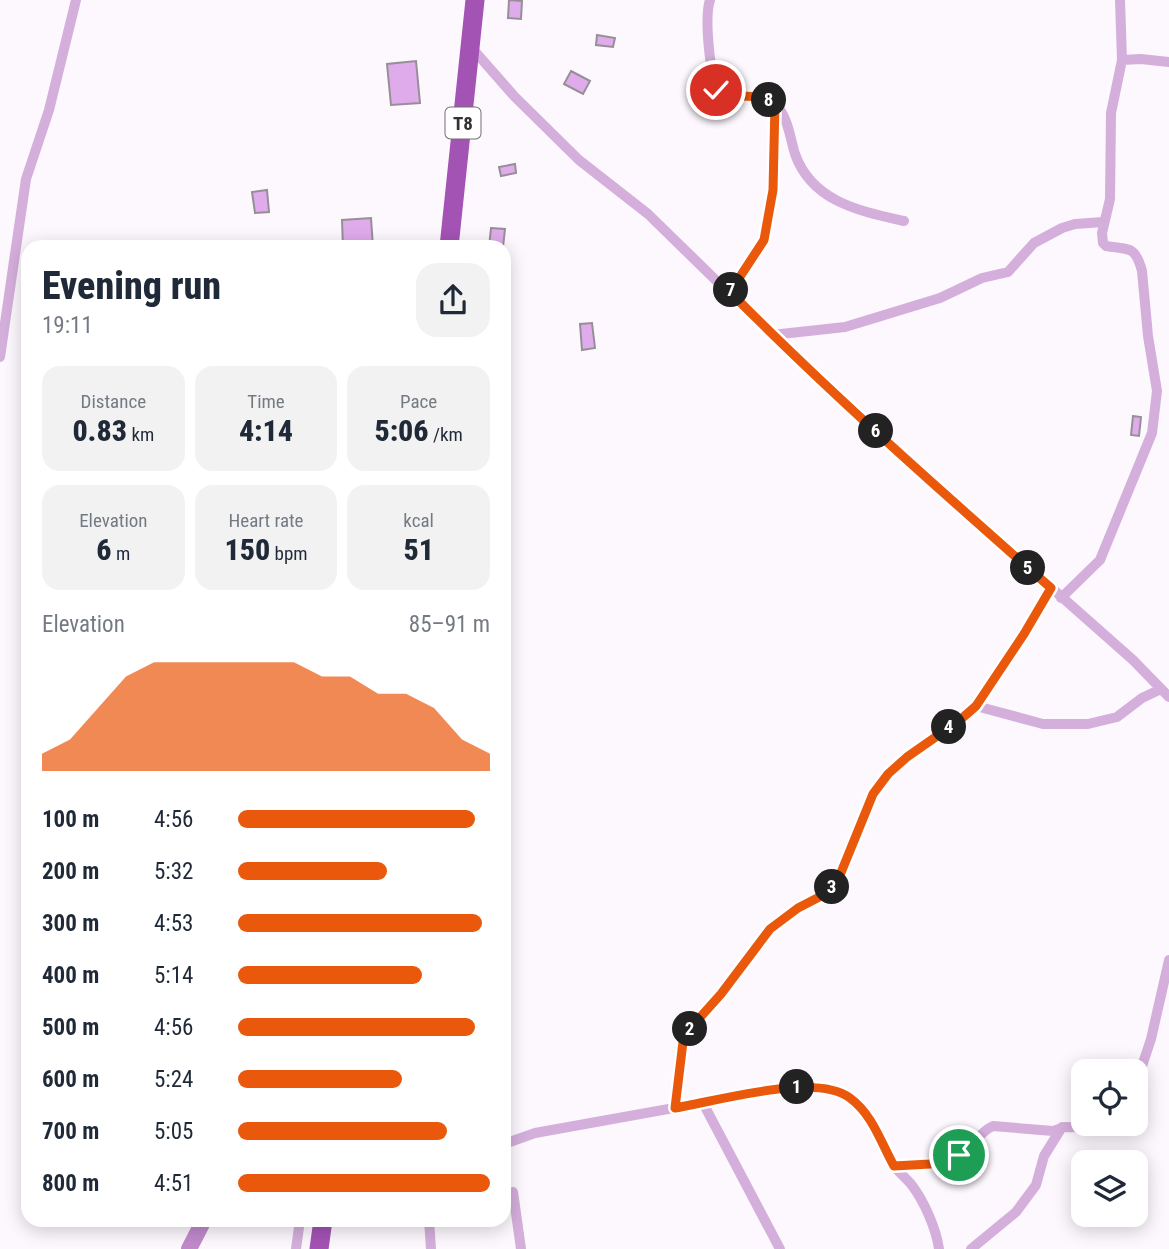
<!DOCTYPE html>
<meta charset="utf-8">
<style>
:root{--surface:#fff;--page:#f2f2f3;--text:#1f2937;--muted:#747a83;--accent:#ea580c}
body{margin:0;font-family:"Roboto Condensed",sans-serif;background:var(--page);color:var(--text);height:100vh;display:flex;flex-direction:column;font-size:26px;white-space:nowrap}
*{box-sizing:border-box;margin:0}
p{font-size:23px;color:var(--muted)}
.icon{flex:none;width:38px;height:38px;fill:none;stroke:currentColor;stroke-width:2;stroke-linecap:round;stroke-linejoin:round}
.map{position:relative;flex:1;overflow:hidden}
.drawer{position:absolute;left:21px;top:240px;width:490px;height:987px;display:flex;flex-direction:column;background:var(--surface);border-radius:21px;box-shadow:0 4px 18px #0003}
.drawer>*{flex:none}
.controls{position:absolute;left:1071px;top:1059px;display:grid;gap:14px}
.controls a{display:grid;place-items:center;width:77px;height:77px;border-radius:14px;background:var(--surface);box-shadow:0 4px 18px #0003;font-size:35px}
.pin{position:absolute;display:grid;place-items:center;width:60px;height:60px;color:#fff;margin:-30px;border:4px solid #fff;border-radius:50%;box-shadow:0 2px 7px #0007}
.km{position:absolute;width:35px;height:35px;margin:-18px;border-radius:50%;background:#222;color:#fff;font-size:19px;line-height:35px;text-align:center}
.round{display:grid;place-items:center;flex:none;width:74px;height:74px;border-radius:21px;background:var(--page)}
.summary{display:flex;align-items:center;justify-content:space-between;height:119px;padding:0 21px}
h1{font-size:38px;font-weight:800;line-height:52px}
.figures{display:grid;grid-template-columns:repeat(3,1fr);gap:10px;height:119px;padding:7px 21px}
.figures div{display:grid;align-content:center;border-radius:18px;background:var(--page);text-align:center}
.figures b{font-size:30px;font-weight:800}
.figures small{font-size:19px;font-weight:400}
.figures p{font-size:19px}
.chart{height:196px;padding:14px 21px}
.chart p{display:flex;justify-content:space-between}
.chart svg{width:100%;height:126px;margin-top:7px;fill:var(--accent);opacity:.7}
ul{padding:0 21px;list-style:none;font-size:23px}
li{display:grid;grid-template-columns:112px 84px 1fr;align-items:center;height:52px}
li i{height:18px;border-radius:9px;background:var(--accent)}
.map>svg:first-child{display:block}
.building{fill:#e0abeb;stroke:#968f97;stroke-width:2}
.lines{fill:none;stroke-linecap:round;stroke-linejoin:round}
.street{stroke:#d4afdb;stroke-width:10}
.secondary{stroke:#c089cb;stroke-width:16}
.highway{stroke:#a353b4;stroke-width:19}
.route-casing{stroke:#fff;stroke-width:14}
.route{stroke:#ea580c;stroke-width:9}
.labels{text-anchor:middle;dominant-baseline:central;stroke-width:5;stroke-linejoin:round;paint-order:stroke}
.shield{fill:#fff;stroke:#716f71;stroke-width:2}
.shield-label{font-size:19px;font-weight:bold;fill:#343134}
</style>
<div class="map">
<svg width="1169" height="1249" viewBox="0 0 1169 1249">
<rect width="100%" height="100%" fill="#fdf7fe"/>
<!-- building -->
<path class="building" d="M509 0 522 1 521 19 508 18Z
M597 35 615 38 613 47 596 45Z
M416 61 420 103 391 105 387 64Z
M571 71 590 81 583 94 564 84Z
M515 164 516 173 501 176 499 167Z
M267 190 269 212 255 213 252 192Z
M371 218 373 247H343L342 220Z
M491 228 505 229 503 247H489Z
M592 323 595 348 582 350 580 324Z
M1133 416 1141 417 1139 436 1131 435Z"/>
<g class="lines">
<!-- street -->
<path class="street" d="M710 0C704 17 710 76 718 92 735 103 759 89 775 104 788 116 790 138 795 154 812 202 860 211 904 221
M471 47 515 97 579 160 648 214 772 335 925 476 1133 660 1169 697
M1122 60 1141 59 1169 62
M730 292 764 240 773 190 775 103
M772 335 845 327 940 298 982 278 1008 272 1034 243 1062 228 1075 224 1103 222
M0 357 26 179 49 110 76 0
M1061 598 1100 560 1152 433 1157 391 1148 336 1142 271C1135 245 1129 250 1106 246L1103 243 1102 233 1110 199 1111 113 1122 60 1120 0
M976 706 1043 724H1088L1117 717 1142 698 1161 689
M1136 1084 1151 1039 1169 960
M703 1103 780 1249
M1136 1106V1110
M675 1108 683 1042 687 1032 721 994 770 929 798 908 827 893 838 880 873 794 888 774 907 757 960 720 976 706 1024 634 1050 588
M504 1144 535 1133 768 1091C814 1084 846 1083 874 1125 881 1137 885 1152 893 1164 898 1172 905 1177 911 1184 924 1201 936 1228 939 1249
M894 1166C916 1168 945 1165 964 1151 974 1144 981 1131 993 1126L1053 1131 1065 1127 1104 1128 1117 1124
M513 1192 521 1249
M429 1220 431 1249
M296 1249 300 1220
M971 1249 1016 1212 1036 1185 1044 1156 1062 1127"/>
<!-- secondary -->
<path class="secondary" d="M189 1249 204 1220"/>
<!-- highway -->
<path class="highway" d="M449 247 475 0
M319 1249 323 1220"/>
</g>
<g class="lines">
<defs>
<path id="route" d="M716 90 722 95 762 97 775 103 773 190 764 240 730 292C832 395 942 492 1051 588L1024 634 976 706 960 720 907 757 888 774 873 794 838 880 827 893 798 908 770 929 721 994 687 1032 683 1042 675 1108C717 1101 816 1072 850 1098 873 1115 881 1143 894 1166L930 1164 959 1155"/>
</defs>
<!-- route casing -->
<use href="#route" class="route-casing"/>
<!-- route -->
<use href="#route" class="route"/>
</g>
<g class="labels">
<!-- shield labels -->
<rect class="shield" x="445.5" y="107.5" width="35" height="31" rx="5"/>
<g class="shield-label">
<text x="463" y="123">T8</text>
</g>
</g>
</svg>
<div class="controls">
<a><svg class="icon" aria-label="locate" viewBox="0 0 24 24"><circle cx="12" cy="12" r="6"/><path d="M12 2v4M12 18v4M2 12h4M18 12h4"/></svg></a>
<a><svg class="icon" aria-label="layers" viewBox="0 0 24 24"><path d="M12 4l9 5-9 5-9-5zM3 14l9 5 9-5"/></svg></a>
</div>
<div class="pin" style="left:959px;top:1155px;background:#1e9e55"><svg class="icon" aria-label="arrive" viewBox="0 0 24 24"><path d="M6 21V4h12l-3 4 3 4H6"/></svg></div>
<div class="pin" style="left:716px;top:90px;background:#d93025"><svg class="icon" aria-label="check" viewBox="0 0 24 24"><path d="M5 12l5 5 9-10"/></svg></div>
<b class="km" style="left:797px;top:1087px">1</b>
<b class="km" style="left:690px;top:1029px">2</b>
<b class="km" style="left:832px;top:887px">3</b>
<b class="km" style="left:949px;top:727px">4</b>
<b class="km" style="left:1028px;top:568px">5</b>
<b class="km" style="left:876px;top:431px">6</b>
<b class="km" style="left:731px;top:290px">7</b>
<b class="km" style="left:769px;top:100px">8</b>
<section class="drawer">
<div class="summary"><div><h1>Evening run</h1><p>19:11</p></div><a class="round"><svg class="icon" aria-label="share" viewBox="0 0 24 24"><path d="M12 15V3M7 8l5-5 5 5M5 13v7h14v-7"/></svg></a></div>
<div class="figures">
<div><p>Distance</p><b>0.83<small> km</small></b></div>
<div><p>Time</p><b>4:14</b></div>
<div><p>Pace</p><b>5:06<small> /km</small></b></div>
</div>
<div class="figures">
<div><p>Elevation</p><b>6<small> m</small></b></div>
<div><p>Heart rate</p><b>150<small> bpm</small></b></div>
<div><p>kcal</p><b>51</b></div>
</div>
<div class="chart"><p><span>Elevation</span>85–91 m</p>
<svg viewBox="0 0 160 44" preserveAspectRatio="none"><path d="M0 44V38L10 33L20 22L30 11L40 6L50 6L60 6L70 6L80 6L90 6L100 11L110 11L120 17L130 17L140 22L150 33L160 38V44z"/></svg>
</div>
<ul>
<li><b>100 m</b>4:56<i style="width:94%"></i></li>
<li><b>200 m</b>5:32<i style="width:59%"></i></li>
<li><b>300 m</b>4:53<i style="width:97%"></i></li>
<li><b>400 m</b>5:14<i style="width:73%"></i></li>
<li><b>500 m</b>4:56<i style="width:94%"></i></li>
<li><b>600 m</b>5:24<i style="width:65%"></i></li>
<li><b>700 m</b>5:05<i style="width:83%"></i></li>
<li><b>800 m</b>4:51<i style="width:100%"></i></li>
</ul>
</section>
</div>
